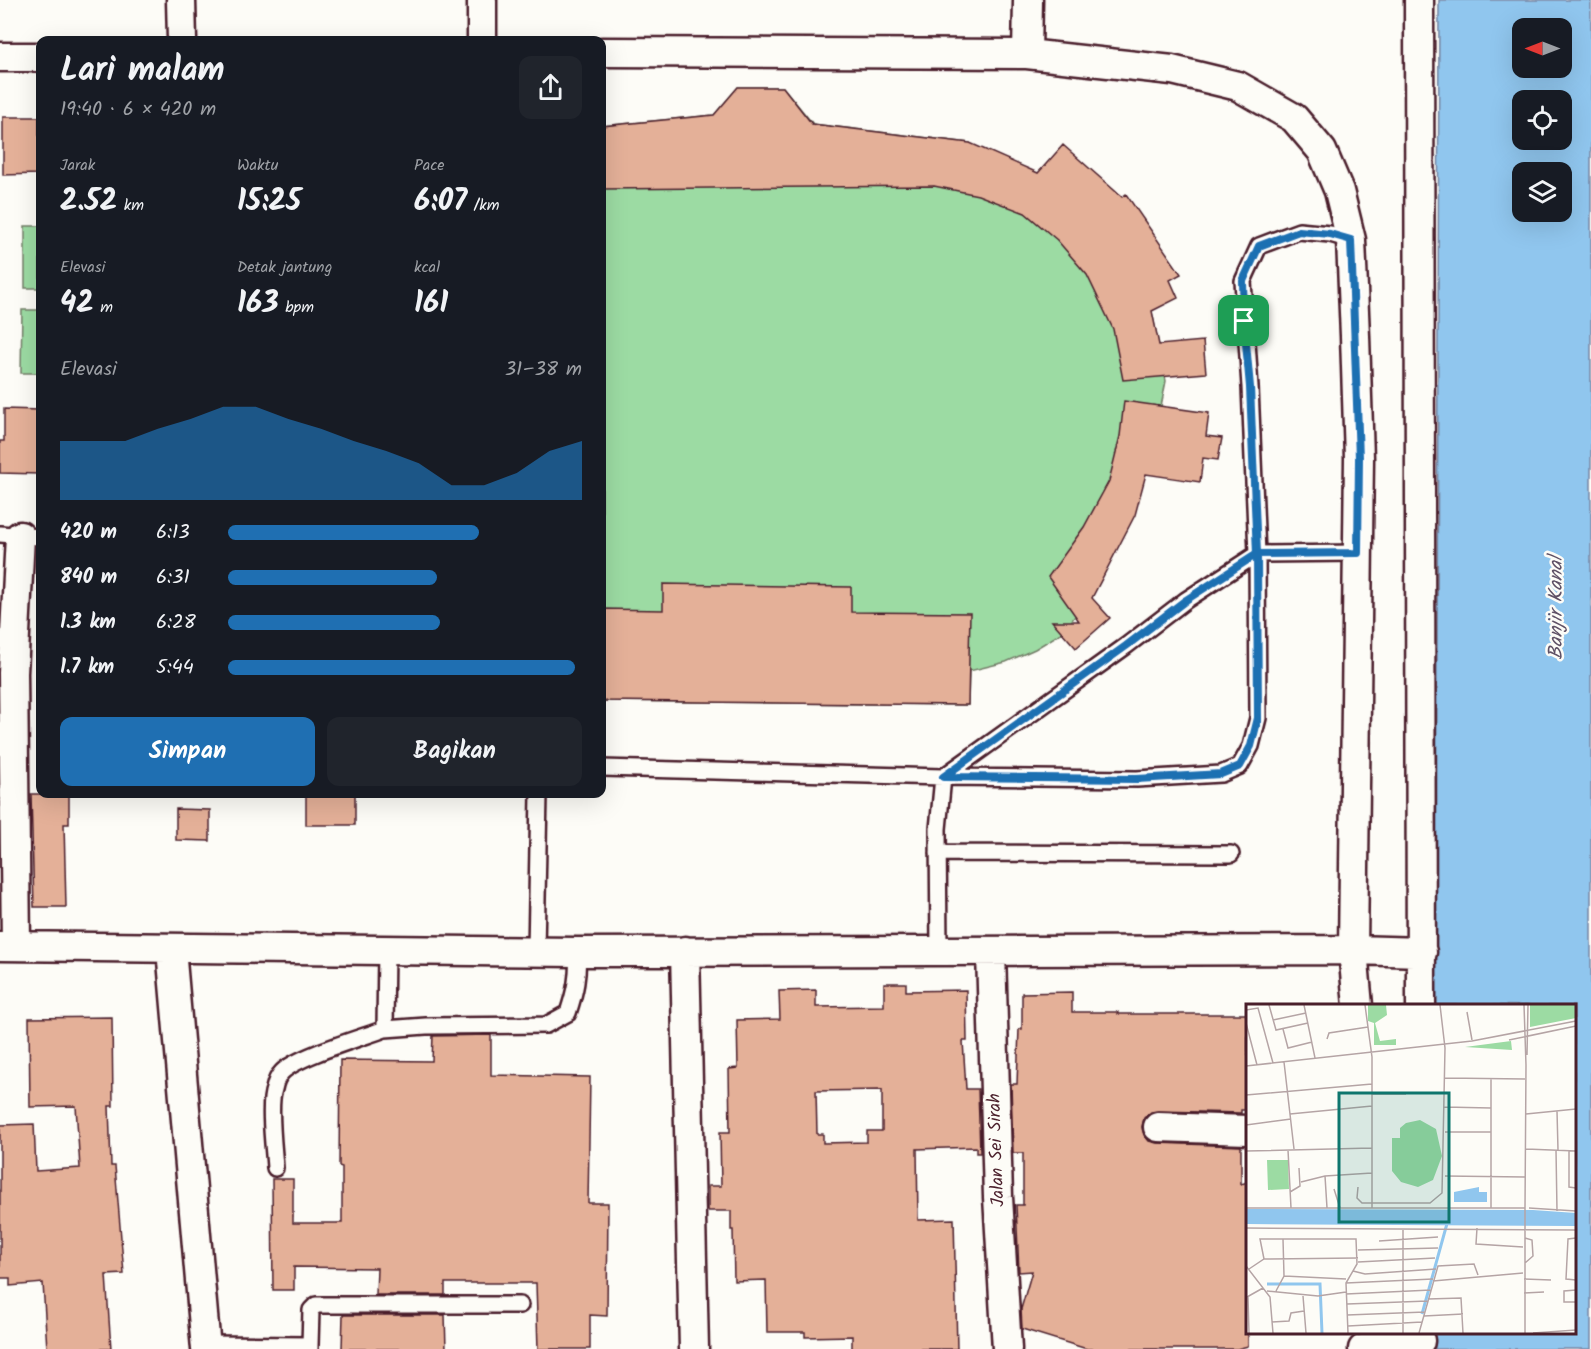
<!DOCTYPE html>
<html lang="id">
<meta charset="utf-8">
<style>
:root{--surface:#171b24;--page:#20242c;--text:#f1f3f6;--muted:#9ea1a6;--accent:#1f6fb2}
body{margin:0;font-family:Kalam,sans-serif;background:var(--page);color:var(--text);height:100vh;display:flex;flex-direction:column;font-size:22px;white-space:nowrap}
*{box-sizing:border-box;margin:0}
p{font-size:20px;color:var(--muted)}
.icon{flex:none;width:33px;height:33px;fill:none;stroke:currentColor;stroke-width:2;stroke-linecap:round;stroke-linejoin:round}
.map{position:relative;flex:1;overflow:hidden}
.side{position:absolute;left:36px;top:36px;width:570px;height:762px;display:flex;flex-direction:column;background:var(--surface);border-radius:12px;box-shadow:0 6px 24px #0002}
.side>*{flex:none}
.needle{width:39px;rotate:270deg}
.buttons{position:absolute;left:1512px;top:18px;display:grid;gap:12px}
.buttons a{display:grid;place-items:center;width:60px;height:60px;border-radius:12px;background:var(--surface);box-shadow:0 6px 24px #0002;font-size:30px}
.pin{position:absolute;display:grid;place-items:center;width:51px;height:51px;color:#fff;margin:-26px;border-radius:12px;box-shadow:0 3px 9px #0006}
.round{display:grid;place-items:center;flex:none;width:63px;height:63px;border-radius:12px;background:var(--page)}
.head{display:flex;align-items:center;justify-content:space-between;height:102px;padding:0 24px}
h1{font-size:33px;font-weight:700;line-height:45px}
.figures{display:grid;grid-template-columns:repeat(3,1fr);gap:9px;height:102px;padding:6px 24px}
.figures div{display:grid;align-content:center}
.figures b{font-size:30px;font-weight:700}
.figures small{font-size:16px;font-weight:400}
.figures p{font-size:16px}
.chart{height:168px;padding:12px 24px}
.chart p{display:flex;justify-content:space-between}
.chart svg{width:100%;height:108px;margin-top:6px;fill:var(--accent);opacity:.7}
.primary-button{display:flex;gap:12px;margin-top:auto;padding:12px 24px}
.primary-button a{flex:1;height:69px;border-radius:12px;background:var(--accent);color:#fff;font-size:24px;font-weight:700;line-height:69px;text-align:center}
.primary-button a+a{background:var(--page);color:var(--text)}
ul{padding:0 24px;list-style:none;font-size:20px}
li{display:grid;grid-template-columns:96px 72px 1fr;align-items:center;height:45px}
li i{height:15px;border-radius:8px;background:var(--accent)}
.map>svg:first-child{display:block}
.green{fill:#9cdba3;stroke:#737d67;stroke-width:1.5}
.water{fill:#90c6ee;stroke:#7483a0;stroke-width:1.5;fill-rule:evenodd}
.building{fill:#e4b098;stroke:#4a1f2b;stroke-width:1.5;fill-rule:evenodd}
.lines{fill:none;stroke-linecap:round;stroke-linejoin:round}
.service-casing{stroke:#4a1f2b;stroke-width:20}
.minor-casing{stroke:#4a1f2b;stroke-width:33}
.service{stroke:#fdfcf7;stroke-width:15}
.minor{stroke:#fdfcf7;stroke-width:28}
.route-casing{stroke:#fff;stroke-width:12}
.route{stroke:#1f6fb2;stroke-width:8}
.labels{text-anchor:middle;dominant-baseline:central;stroke-width:5;stroke-linejoin:round;paint-order:stroke}
.street-label{font-size:18px;fill:#4a1f2b;stroke:#fdfcf7}
.water-label{font-size:20px;font-style:italic;fill:#5f5166;stroke:#fdfcf7}
.inset-river{fill:none;stroke:#90c6ee;stroke-width:3}
.inset-road{fill:none;stroke:#b5a4a5;stroke-width:1.5}
.view{fill:#0f766e;fill-opacity:0.15;stroke:#0f766e;stroke-width:3}
.inset-edge{fill:none;stroke:#4a1f2b;stroke-width:3}
</style>
<div class="map">
<svg width="1591" height="1349" viewBox="0 0 1591 1349">
<rect width="100%" height="100%" fill="#fdfcf7"/>
<filter id="ink" filterUnits="userSpaceOnUse"><feTurbulence type="fractalNoise" baseFrequency=".0167" numOctaves="2"/><feDisplacementMap in="SourceGraphic" scale="12" xChannelSelector="R" yChannelSelector="G"/><feConvolveMatrix kernelMatrix="1 2 1 2 8 2 1 2 1" color-interpolation-filters="sRGB"/></filter>
<g filter="url(#ink)">
<!-- green -->
<path class="green" d="M738 87H783L813 124 970 143 1151 307 1166 381 1152 452 1097 587 1063 632 1035 649 1006 662 969 671 968 705 602 701V126L714 115Z
M25 226H40V288H25Z
M22 310H40V373H21Z"/>
<!-- water -->
<path class="water" d="M1439 0H1591V1349H1435V1333L1574 1332V1006L1436 1005ZM1522 28H1562V68H1522ZM1522 100H1562V140H1522ZM1522 172H1562V212H1522Z"/>
<!-- building -->
<path class="building" d="M738 87H783L812 124 970 143 1038 173 1063 145 1122 197 1126 194 1181 274 1170 280 1178 298 1152 311 1159 345 1203 341 1206 373 1123 380 1113 329 1087 275 1057 240 1025 213 978 195 934 186 602 189V126L714 115Z
M3 117H39V174L3 175Z
M1124 401 1209 413 1206 436 1222 438 1218 460 1203 458 1200 482 1146 474 1135 515 1092 598 1110 618 1076 648 1052 621H1079L1048 577 1084 527 1109 481 1120 436Z
M4 409 40 410V474L0 473V441H4Z
M663 584 851 587V612L970 613 968 705 602 701V609L663 610Z
M31 794H69V824H64L66 907H34Z
M306 794H355V825H306Z
M176 809 210 810V841L176 840Z
M884 983H906V991L966 990 967 1041H963L966 1089H978L980 1153H976V1147L917 1149 918 1220 954 1219 957 1349H852V1336L805 1337V1332H767L766 1280 734 1281 733 1230H731V1211H708V1186H721L720 1132H730L729 1069 738 1068 737 1020 780 1019 779 991 816 990V1007L884 1006ZM882 1090V1131H867V1142L823 1143V1134H817L816 1091Z
M1072 992V1012H1118V1014H1248V1110H1241V1113L1158 1111 1151 1112 1144 1118 1142 1127 1144 1135 1149 1141 1157 1143 1241 1146V1184L1248 1182V1346L1237 1349H1087L1022 1329 1021 1309 1032 1271 1019 1272 1016 1205H1023V1153H1013L1011 1084H1017L1019 1029H1022V993Z
M112 1017 113 1106H109L111 1166H115L124 1274 106 1275 111 1349H47L43 1283 10 1286V1278H0V1125L34 1124 36 1171 80 1168 76 1106 30 1107 29 1018Z
M491 1035V1075L590 1077 588 1203H608L607 1316 590 1315V1349H538L536 1283H445V1295H376L377 1268 294 1267V1290H273L272 1179H293V1223H342V1167L339 1166 340 1060 432 1061 433 1036Z
M343 1315H445L446 1349H342Z"/>
<g class="lines">
<defs>
<path id="service" d="M0 534 40 537
M602 768 943 777 1137 779 1221 774 1240 766 1251 746 1258 718 1257 554 1250 387 1243 281 1259 246 1299 231 1330 234 1351 240
M938 853 1231 854
M386 949 385 1029 426 1026 546 1025 568 1013C575 992 579 975 577 952
M536 951 539 794
M939 951 938 829 943 777 1126 646 1186 600 1257 554 1358 553
M275 1168C274 1150 268 1105 274 1089 275 1084 278 1076 282 1072 298 1056 361 1038 385 1029
M206 1344 310 1345V1349
M310 1345 311 1310 316 1305H520"/>
<path id="minor" d="M181 0 182 40
M482 0V40
M1419 0 1421 1006
M602 52 1027 54 1172 70 1238 86 1294 118 1322 151 1339 191 1351 240 1355 336 1359 458 1353 950 1358 1006
M1027 54 1028 0
M0 57H40
M16 945 13 673 20 536
M0 946 577 952 1353 950 1422 952
M171 949 206 1349
M685 951 694 1349
M991 952 998 1197 1007 1349
M1158 1127 1248 1130
M1363 1349 1374 1346 1420 1341"/>
</defs>
<!-- service casing -->
<use href="#service" class="service-casing"/>
<!-- minor casing -->
<use href="#minor" class="minor-casing"/>
<!-- service -->
<use href="#service" class="service"/>
<!-- minor -->
<use href="#minor" class="minor"/>
</g>
</g>
<g class="lines" filter="url(#ink)">
<defs>
<path id="route" d="M1244 321 1250 387 1257 554 1186 600 1126 646 943 777 1137 779 1221 774 1240 766 1251 746 1258 718 1257 554 1358 553 1359 458 1351 240 1330 234 1299 231 1259 246 1243 281 1244 321"/>
</defs>
<!-- route casing -->
<use href="#route" class="route-casing"/>
<!-- route -->
<use href="#route" class="route"/>
</g>
<g class="labels">
<!-- street labels -->
<g class="street-label">
<text transform="translate(997 1150) rotate(-92)">Jalan Sei Sirah</text>
</g>
<!-- water labels -->
<g class="water-label">
<text transform="translate(1557 608) rotate(-90)">Banjir Kanal</text>
</g>
</g>
<!-- overview -->
<g transform="translate(1246 1004)">
<rect width="330" height="330" fill="#fdfcf7"/>
<path d="M122 1H140L141 11 129 19 134 37 150 35V41H128V19L122 17ZM284 1H330V14L284 23ZM265 37 266 46 219 43ZM174 116 190 125 196 152 187 176 172 183 155 178 146 167V134H154V124L160 119ZM21 156H42L43 185 22 186Z" fill="#9cdba3"/>
<path d="M233 183V188H241V198H208V188ZM0 205 287 206 330 209V222L0 220Z" fill="#90c6ee"/>
<path class="inset-river" d="M21 280H74L76 329M176 310 202 216"/>
<path class="inset-road" d="M23 1 30 26 62 19M58 1 69 54M119 1 126 53V204M278 1 280 61M0 6 12 4 27 59M221 8 226 36M27 16 60 9M0 19 11 61M37 25 42 44 66 38M81 35 83 29 122 23M263 36 330 22M281 51 282 1M38 58 48 145M0 62 226 37 330 17M199 74 279 75M245 74V204M126 90H160M0 91 126 80M198 103 245 104M311 107 312 146M44 110 126 102M280 110 330 105M0 121 45 115M199 128H245M280 145 330 147M42 146 45 204M310 146 311 207M0 147 126 144M323 147V183L330 184M79 172 81 204M199 172 279 173M55 178 79 172 126 169M112 183 111 194 116 199H184L196 189 199 44 194 1M88 185 94 204M44 188 54 182 53 164M0 204H279M279 204 280 61M283 204 330 207M0 224 330 226M231 224 230 240 277 243M279 234 286 236 287 252 279 259M330 234 322 235 320 275 330 276M133 237 192 233M112 246 192 244M18 255 14 235H110L111 260 100 279 102 329M112 258 189 254M0 262 24 293 27 329M3 265 18 255 112 254M107 267 119 270 190 265M38 272 100 275M278 275 305 276M187 277 277 269M100 279 187 275M330 286 318 287V298H330M21 287 72 292 100 288M30 287 38 272 37 235M278 289 298 288M100 290 185 286M57 292 60 329M1 293 17 284M2 293 3 329M182 295 215 294 217 329M101 300 182 297M101 311 179 308M178 312 217 310M26 318 43 317 45 309 58 307M102 322 176 318M157 329V225M173 329 192 262 228 260 232 271M279 329V204M287 329 330 326"/>
<path class="view" d="M93 89H203V218H93Z"/>
<rect width="330" height="330" class="inset-edge"/>
</g>
</svg>
<div class="buttons">
<a><svg class="needle" viewBox="-14 -14 28 28"><path d="M0-13l5 13h-10z" fill="#e53935"/><path d="M0 13l5-13h-10z" fill="#9ea1a6"/></svg></a>
<a><svg class="icon" aria-label="locate" viewBox="0 0 24 24"><circle cx="12" cy="12" r="6"/><path d="M12 2v4M12 18v4M2 12h4M18 12h4"/></svg></a>
<a><svg class="icon" aria-label="layers" viewBox="0 0 24 24"><path d="M12 4l9 5-9 5-9-5zM3 14l9 5 9-5"/></svg></a>
</div>
<div class="pin" style="left:1244px;top:321px;background:#1e9e55"><svg class="icon" aria-label="arrive" viewBox="0 0 24 24"><path d="M6 21V4h12l-3 4 3 4H6"/></svg></div>
<section class="side">
<div class="head"><div><h1>Lari malam</h1><p>19:40 · 6 × 420 m</p></div><a class="round"><svg class="icon" aria-label="share" viewBox="0 0 24 24"><path d="M12 15V3M7 8l5-5 5 5M5 13v7h14v-7"/></svg></a></div>
<div class="figures">
<div><p>Jarak</p><b>2.52<small> km</small></b></div>
<div><p>Waktu</p><b>15:25</b></div>
<div><p>Pace</p><b>6:07<small> /km</small></b></div>
</div>
<div class="figures">
<div><p>Elevasi</p><b>42<small> m</small></b></div>
<div><p>Detak jantung</p><b>163<small> bpm</small></b></div>
<div><p>kcal</p><b>161</b></div>
</div>
<div class="chart"><p><span>Elevasi</span>31–38 m</p>
<svg viewBox="0 0 160 44" preserveAspectRatio="none"><path d="M0 44V20L10 20L20 20L30 15L40 11L50 6L60 6L70 11L80 15L90 20L100 24L110 29L120 38L130 38L140 33L150 24L160 20V44z"/></svg>
</div>
<ul>
<li><b>420 m</b>6:13<i style="width:71%"></i></li>
<li><b>840 m</b>6:31<i style="width:59%"></i></li>
<li><b>1.3 km</b>6:28<i style="width:60%"></i></li>
<li><b>1.7 km</b>5:44<i style="width:98%"></i></li>
</ul>
<div class="primary-button"><a>Simpan</a><a>Bagikan</a></div>
</section>
</div>
